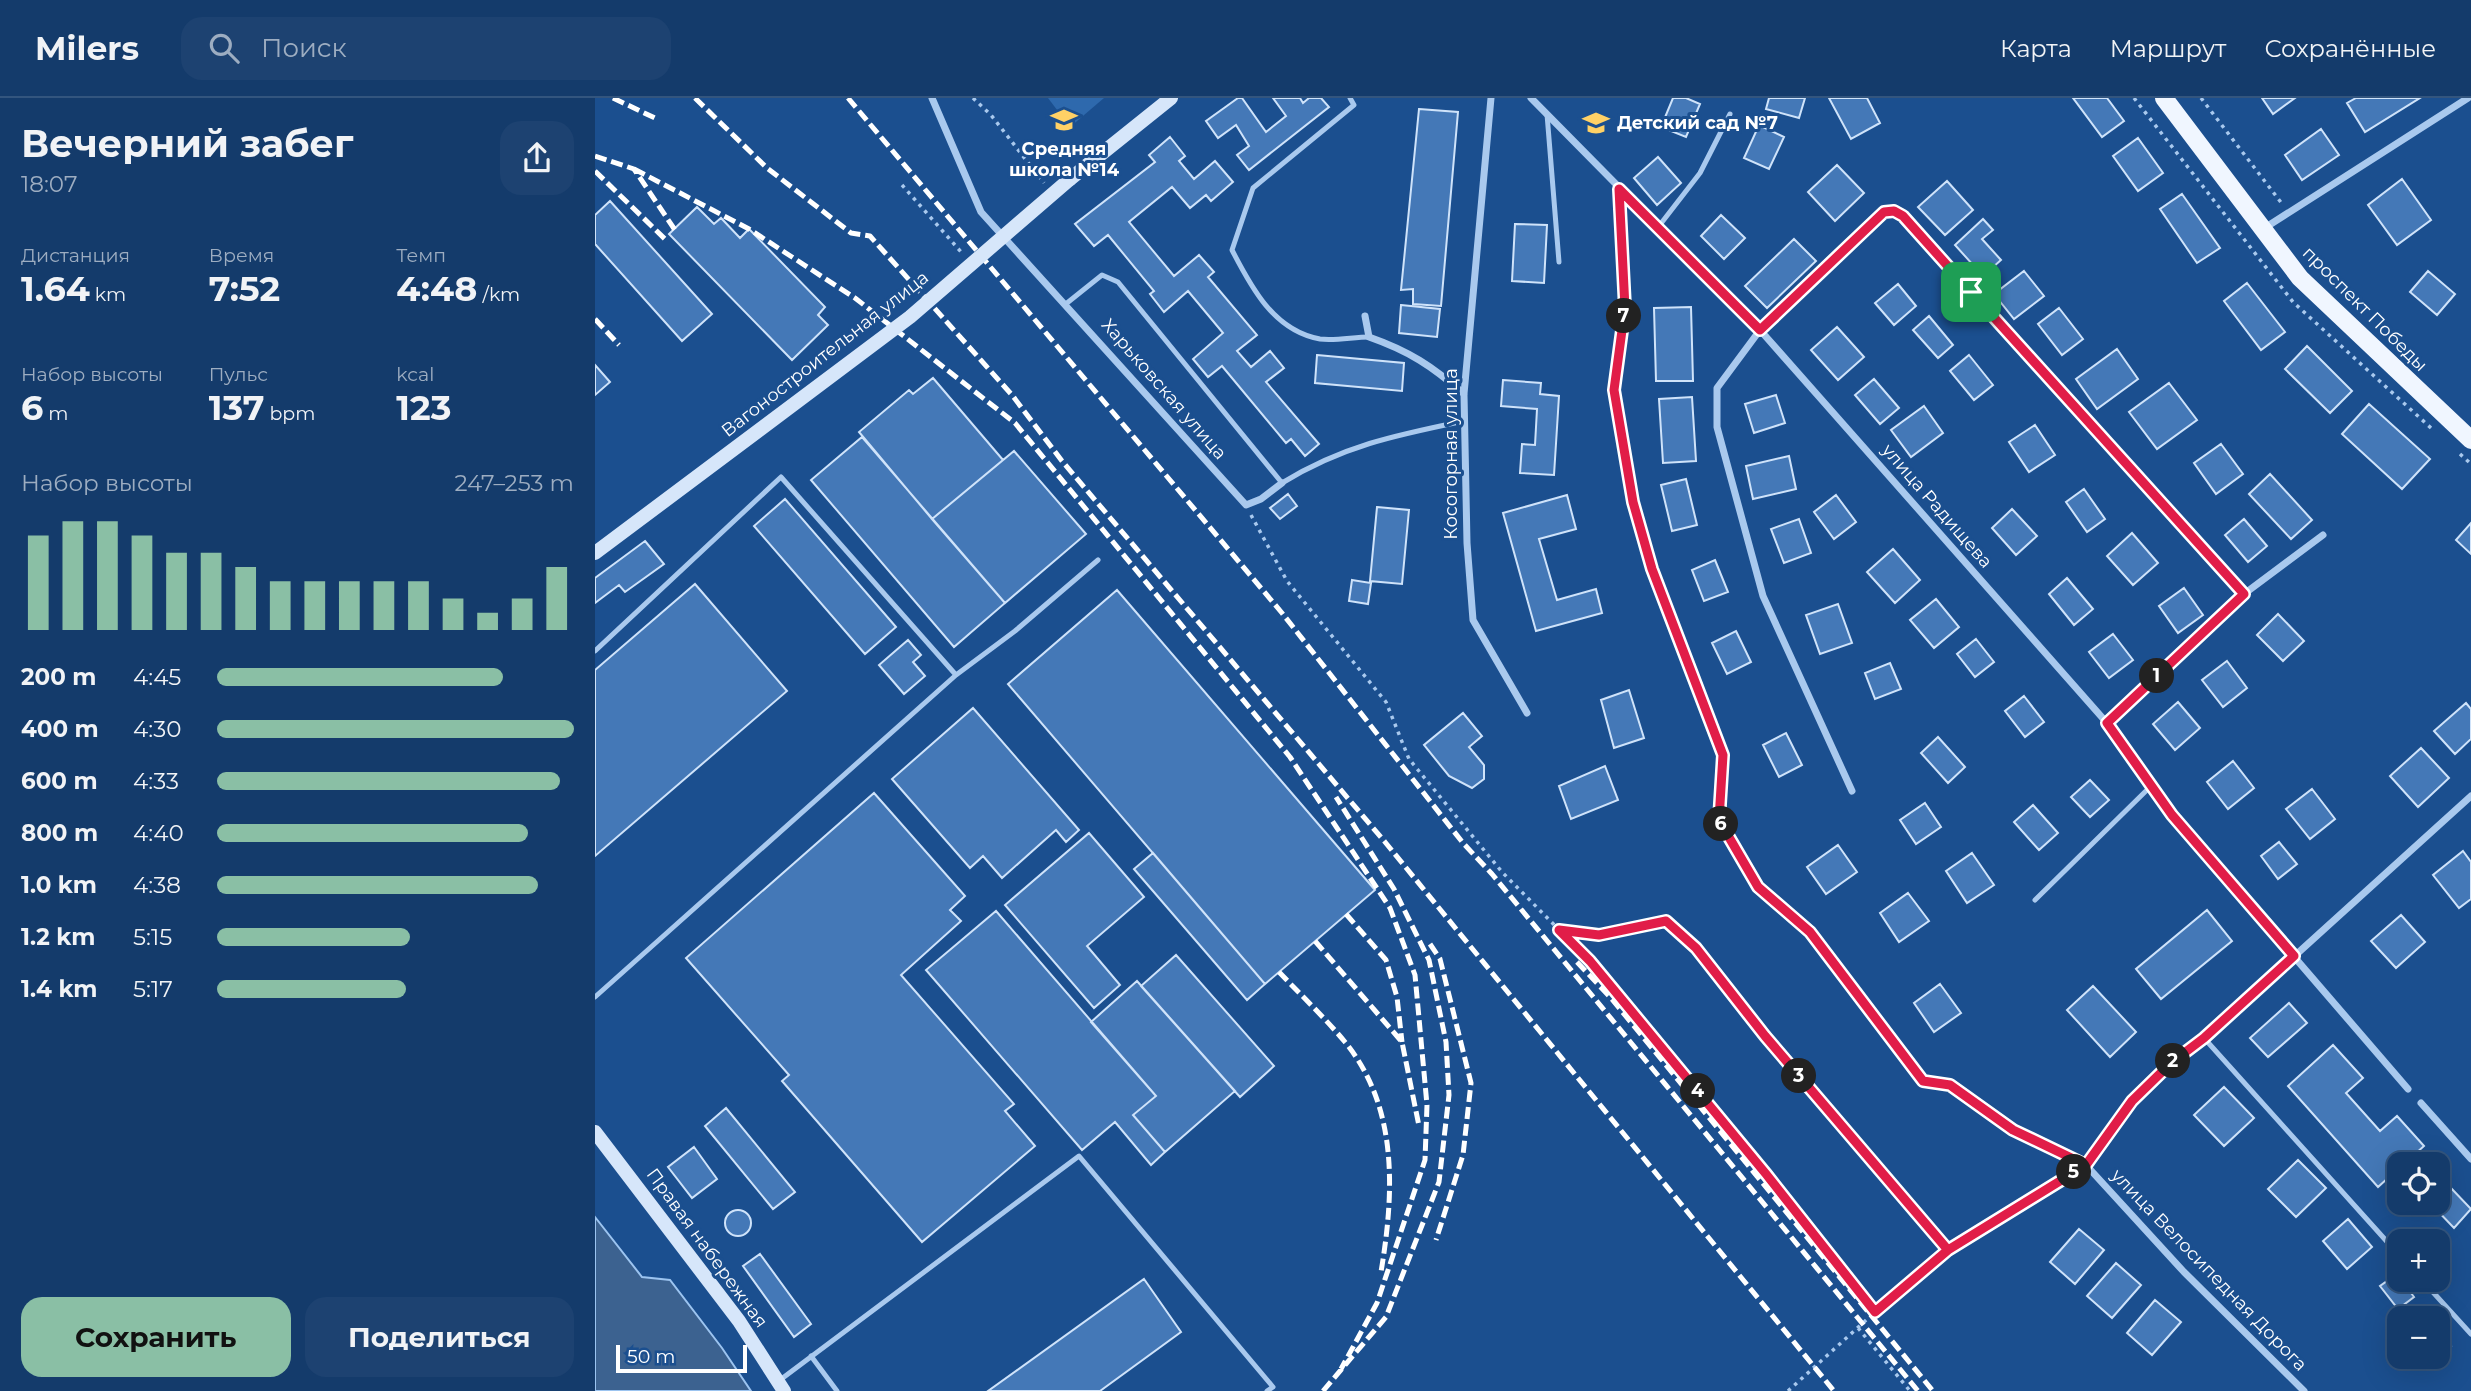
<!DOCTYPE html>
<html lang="ru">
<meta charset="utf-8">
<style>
:root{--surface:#143b6b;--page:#1d4271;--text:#f1f3f6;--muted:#9dadc1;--line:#33557e;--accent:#8abfa5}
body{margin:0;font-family:Montserrat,sans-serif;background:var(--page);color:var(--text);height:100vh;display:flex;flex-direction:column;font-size:26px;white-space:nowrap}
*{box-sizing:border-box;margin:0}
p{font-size:23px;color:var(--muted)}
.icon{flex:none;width:38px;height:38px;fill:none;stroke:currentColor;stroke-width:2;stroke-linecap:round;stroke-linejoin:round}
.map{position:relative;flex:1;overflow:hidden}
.panel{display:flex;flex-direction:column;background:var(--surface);width:595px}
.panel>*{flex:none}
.fabs{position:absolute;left:1792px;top:1054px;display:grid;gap:14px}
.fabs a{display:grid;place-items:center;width:63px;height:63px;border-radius:14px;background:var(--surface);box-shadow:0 7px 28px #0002,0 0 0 2px var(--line);font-size:35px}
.scale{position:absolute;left:21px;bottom:18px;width:131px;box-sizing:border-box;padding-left:7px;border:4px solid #fff;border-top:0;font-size:19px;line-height:24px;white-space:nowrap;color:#fff;-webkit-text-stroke:5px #1b4f8f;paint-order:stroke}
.pin{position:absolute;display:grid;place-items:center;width:60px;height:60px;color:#fff;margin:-30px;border-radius:14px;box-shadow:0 4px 10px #0006}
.km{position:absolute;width:35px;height:35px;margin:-18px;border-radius:50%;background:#222;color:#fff;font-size:19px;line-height:35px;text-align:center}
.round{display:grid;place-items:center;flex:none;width:74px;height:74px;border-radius:21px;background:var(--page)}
.head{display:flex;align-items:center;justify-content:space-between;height:119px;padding:0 21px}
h1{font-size:38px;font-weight:700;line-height:52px}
.stats{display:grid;grid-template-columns:repeat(3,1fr);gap:10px;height:119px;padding:7px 21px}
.stats div{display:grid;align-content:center}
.stats b{font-size:35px;font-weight:700}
.stats small{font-size:19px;font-weight:400}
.stats p{font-size:19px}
.chart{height:196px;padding:14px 21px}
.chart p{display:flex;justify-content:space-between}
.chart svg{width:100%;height:126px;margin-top:7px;stroke:var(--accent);stroke-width:6}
.action{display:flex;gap:14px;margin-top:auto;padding:14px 21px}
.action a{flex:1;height:80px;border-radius:21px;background:var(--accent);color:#111;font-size:28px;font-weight:700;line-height:80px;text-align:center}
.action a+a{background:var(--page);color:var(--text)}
ul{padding:0 21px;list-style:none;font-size:23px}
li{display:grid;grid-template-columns:112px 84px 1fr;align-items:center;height:52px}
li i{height:18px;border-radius:9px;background:var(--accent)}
header{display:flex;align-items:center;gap:42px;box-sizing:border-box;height:98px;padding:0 35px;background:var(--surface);border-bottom:2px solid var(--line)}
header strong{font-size:33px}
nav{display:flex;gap:38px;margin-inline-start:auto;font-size:24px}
.search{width:490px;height:63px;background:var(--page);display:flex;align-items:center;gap:18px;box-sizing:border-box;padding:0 24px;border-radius:21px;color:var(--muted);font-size:26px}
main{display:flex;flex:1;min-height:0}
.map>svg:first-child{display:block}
.green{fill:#2e69ad}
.water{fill:#3c6290;stroke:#9cc4f0;stroke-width:2}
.building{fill:#4478b7;stroke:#cfe3fa;stroke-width:2}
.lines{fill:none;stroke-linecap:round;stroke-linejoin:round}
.path{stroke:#a9c9ee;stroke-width:3.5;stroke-dasharray:3.5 5;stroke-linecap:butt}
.lane{stroke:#a9c9ee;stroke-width:5}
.street{stroke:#a9c9ee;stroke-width:7}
.secondary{stroke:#d6e6fa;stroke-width:14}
.primary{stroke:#f0f6ff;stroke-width:18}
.rail{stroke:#fff;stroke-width:5;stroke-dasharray:12 5;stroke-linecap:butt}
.secondary-bridge{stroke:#d6e6fa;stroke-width:14}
.route-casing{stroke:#fff;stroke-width:14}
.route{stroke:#e11d48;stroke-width:9}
.labels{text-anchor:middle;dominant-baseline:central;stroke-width:6;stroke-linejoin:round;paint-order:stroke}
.poi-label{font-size:18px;font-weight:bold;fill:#fff;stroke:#1b4f8f;text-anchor:start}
.street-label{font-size:18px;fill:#fff;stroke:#1b4f8f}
</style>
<header>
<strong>Milers</strong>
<div class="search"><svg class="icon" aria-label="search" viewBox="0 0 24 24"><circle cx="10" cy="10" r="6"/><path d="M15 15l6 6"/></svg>Поиск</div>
<nav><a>Карта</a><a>Маршрут</a><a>Сохранённые</a></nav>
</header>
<main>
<section class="panel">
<div class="head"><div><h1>Вечерний забег</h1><p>18:07</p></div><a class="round"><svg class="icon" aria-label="share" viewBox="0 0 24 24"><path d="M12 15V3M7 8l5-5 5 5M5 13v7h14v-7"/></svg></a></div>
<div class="stats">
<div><p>Дистанция</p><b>1.64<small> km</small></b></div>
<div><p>Время</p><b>7:52</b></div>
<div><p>Темп</p><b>4:48<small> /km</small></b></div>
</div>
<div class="stats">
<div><p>Набор высоты</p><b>6<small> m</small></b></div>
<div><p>Пульс</p><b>137<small> bpm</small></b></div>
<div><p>kcal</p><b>123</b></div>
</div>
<div class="chart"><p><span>Набор высоты</span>247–253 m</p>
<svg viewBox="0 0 160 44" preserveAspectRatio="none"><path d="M5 44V11M15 44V6M25 44V6M35 44V11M45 44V17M55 44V17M65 44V22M75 44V27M85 44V27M95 44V27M105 44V27M115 44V27M125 44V33M135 44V38M145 44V33M155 44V22"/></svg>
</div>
<ul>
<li><b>200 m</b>4:45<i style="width:80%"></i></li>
<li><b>400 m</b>4:30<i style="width:100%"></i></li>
<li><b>600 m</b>4:33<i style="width:96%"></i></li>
<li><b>800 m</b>4:40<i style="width:87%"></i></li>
<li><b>1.0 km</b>4:38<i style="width:90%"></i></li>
<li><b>1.2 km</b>5:15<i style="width:54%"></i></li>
<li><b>1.4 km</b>5:17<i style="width:53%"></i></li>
</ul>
<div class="action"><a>Сохранить</a><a>Поделиться</a></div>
</section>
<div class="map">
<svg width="1876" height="1293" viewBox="0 0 1876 1293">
<rect width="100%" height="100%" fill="#1b4f8f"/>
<!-- green -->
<path class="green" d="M453 0H509L475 29Z"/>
<!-- water -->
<path class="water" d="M0 1119 47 1179 75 1182 127 1250 156 1293H0Z"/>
<!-- building -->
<path class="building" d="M643 0H647L671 34 691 18 678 0H705L708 5 714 0H726L734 9 654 72 642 57 654 48 641 27 623 40 611 23Z
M1078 0H1091L1105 6 1091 39 1066 29Z
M1174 0H1210L1204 20 1171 11Z
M1234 0H1272L1285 25 1256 41Z
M1478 0H1512L1529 23 1507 39Z
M1667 0H1700L1678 16Z
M1761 0H1825L1770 34 1752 5Z
M824 11 863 14 846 208 818 206V191L806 192Z
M1164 27 1189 39 1174 71 1149 60Z
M1726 31 1744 57 1707 82 1690 57Z
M575 39 590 58 584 63 599 81 620 63 638 84 616 103 611 97 595 110 577 89 534 124 579 178 604 157 619 174 613 179 662 237 642 253 656 269 675 253 689 270 671 284 724 346 710 358 696 341 691 345 627 268 613 279 598 261 628 235 593 193 569 214 555 196 559 193 513 137 499 148 480 126 560 64 554 57Z
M1543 40 1568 75 1543 93 1518 58Z
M1063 59 1086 85 1062 107 1039 80Z
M1242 67 1269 95 1240 123 1213 94Z
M1807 81 1836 122 1802 147 1773 107Z
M1352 83 1378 112 1350 137 1323 109Z
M1587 96 1625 150 1602 165 1565 111Z
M15 103 117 216 87 243 0 146V117Z
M102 109 119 126 126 120 145 140 154 131 230 209 223 217 233 227 197 262 74 136Z
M1126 117 1150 140 1129 161 1106 138Z
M1388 121 1398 132 1387 141 1406 162 1388 178 1360 147Z
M920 126 952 127 949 185 917 183Z
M1199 141 1221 163 1172 210 1150 188Z
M1429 173 1449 198 1419 221 1399 196Z
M1833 173 1860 196 1842 217 1815 194Z
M1652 185 1690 234 1666 252 1629 203Z
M1303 186 1321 208 1299 227 1280 205Z
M806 207 845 211 842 239 804 235Z
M1096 209 1098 283H1061L1059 210Z
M1464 210 1488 241 1467 257 1443 226Z
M1334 218 1358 247 1343 260 1318 232Z
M1242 229 1269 259 1243 282 1216 252Z
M1712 248 1757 293 1735 315 1690 271Z
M1522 251 1543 281 1502 311 1481 281Z
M722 257 809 265 807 293 720 285Z
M1374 257 1398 287 1379 302 1355 273Z
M0 267 15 284 0 297Z
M338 280 408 362 337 421 264 334 314 292 318 296Z
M1279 281 1304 310 1285 326 1260 297Z
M908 282 946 285 945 296 964 298 959 377 925 375 927 346 940 347 942 311 906 308Z
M1574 285 1602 322 1562 351 1534 314Z
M1181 297 1190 325 1159 335 1150 306Z
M1097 299 1101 363 1068 365 1064 301Z
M1774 306 1835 361 1807 391 1747 336Z
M1329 308 1348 335 1316 359 1296 332Z
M1440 327 1460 357 1434 374 1414 344Z
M267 339 410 505 359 549 216 382Z
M1626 346 1648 376 1621 396 1599 365Z
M419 353 491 436 410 505 337 421Z
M1194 358 1201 391 1158 401 1151 368Z
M1675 376 1717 422 1696 441 1654 396Z
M1091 381 1102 427 1077 433 1066 387Z
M1489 391 1510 421 1492 434 1471 404Z
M693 396 702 408 685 421 675 410Z
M972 397 981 431 944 441 962 502 1001 491 1007 515 941 533 908 415Z
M1241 397 1261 424 1239 441 1219 414Z
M190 401 301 529 270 556 159 428Z
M782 409 814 412 807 486 775 483Z
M1417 411 1442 438 1421 457 1397 430Z
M1204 421 1216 455 1189 465 1176 431Z
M1649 421 1672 448 1653 464 1630 437Z
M1876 425V456L1861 442Z
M1537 435 1563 465 1538 487 1512 458Z
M50 443 69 466 30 494 24 487 0 505V480Z
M1298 451 1325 482 1300 505 1272 474Z
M1120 462 1133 494 1109 503 1097 472Z
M1472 480 1498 511 1479 527 1454 496Z
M757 482 776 485 773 506 754 503Z
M100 486 192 593 0 758V572Z
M1589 490 1608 517 1583 535 1564 508Z
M522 492 780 792 670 886 413 586Z
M1341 501 1364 529 1339 550 1315 522Z
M1243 506 1257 545 1225 556 1211 517Z
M1683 516 1709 543 1688 563 1662 537Z
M1141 533 1156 564 1132 576 1117 545Z
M1518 536 1538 562 1514 580 1494 554Z
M1381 541 1399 564 1380 579 1362 556Z
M313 542 326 557 318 564 330 578 309 596 284 567Z
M1632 563 1652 590 1628 609 1607 582Z
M1295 565 1306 591 1280 601 1270 575Z
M1034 592 1049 640 1019 650 1006 602Z
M1429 598 1449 624 1430 639 1410 613Z
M1583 604 1605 630 1580 652 1558 626Z
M1871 605 1876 611V641L1860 656 1839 633Z
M378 610 484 732 471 744 461 732 407 780 388 758 375 770 297 681Z
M868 615 887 638 874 649 889 667V681L877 690 854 678 829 647Z
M1191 635 1207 667 1184 679 1168 647Z
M1343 639 1370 669 1353 685 1326 655Z
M1826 650 1854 680 1823 709 1795 678Z
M1638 663 1659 690 1633 711 1612 684Z
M1010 668 1023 702 976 721 964 688Z
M1495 682 1514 702 1495 719 1476 699Z
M1717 691 1740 721 1715 741 1691 711Z
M279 695 370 798 355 812 366 823 306 877 419 1006 410 1013 440 1048 327 1144 187 983 194 977 91 860Z
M1330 705 1346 729 1321 746 1305 722Z
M1438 707 1463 735 1444 752 1419 724Z
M494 735 549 799 492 848 525 887 499 910 410 807Z
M1684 744 1702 766 1683 781 1666 758Z
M1243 747 1262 774 1231 796 1212 769Z
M1868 753 1876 764V801L1864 810 1838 777Z
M558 755 670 886 652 902 539 771Z
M1377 755 1399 787 1372 805 1351 773Z
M1313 795 1334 823 1304 844 1285 815Z
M1612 812 1637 843 1566 901 1541 871Z
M401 813 561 998 538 1017 570 1054 556 1067 520 1024 487 1052 331 872Z
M1806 817 1830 844 1801 870 1776 843Z
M581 857 679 968 645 999 546 888Z
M542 883 640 993 570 1054 538 1017 561 998 496 924Z
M1345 886 1366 915 1339 934 1319 905Z
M1498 888 1541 934 1515 959 1472 912Z
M1694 905 1712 925 1673 959 1655 940Z
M1738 947 1768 980 1751 995 1785 1033 1802 1018 1829 1048 1809 1066H1804V1070L1783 1089 1693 988Z
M1629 989 1659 1020 1629 1048 1599 1017Z
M131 1010 200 1094 178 1111 110 1028Z
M99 1049 122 1081 97 1100 73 1069Z
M1703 1062 1731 1090 1701 1119 1673 1091Z
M1855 1089 1876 1111 1859 1130 1837 1107Z
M130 1125a13 13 0 1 1 26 0a13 13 0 1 1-26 0Z
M1753 1121 1777 1149 1752 1171 1728 1143Z
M1484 1131 1509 1152 1480 1186 1455 1164Z
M165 1156 216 1226 199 1239 148 1168Z
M1521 1165 1546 1187 1517 1220 1492 1198Z
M1802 1176 1819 1199 1803 1211 1785 1188Z
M549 1181 586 1234 505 1293H393Z
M1560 1202 1586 1224 1557 1257 1532 1235Z
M1843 1228 1856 1248 1843 1256Z"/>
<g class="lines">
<!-- path -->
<path class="path" d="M378 0 396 17 449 85
M1539 0 1698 204 1836 330
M1606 0 1688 107
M307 87 367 155
M1865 356 1876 366
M656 417 692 483 791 604 814 661 907 774 995 863 1171 1076 1280 1214
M1129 730 1163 789 1215 834 1328 983 1346 986
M964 832 1004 837 1071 823 1101 850 1169 938 1345 1143
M1263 1230 1315 1293
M1193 1293 1291 1204"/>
<!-- lane -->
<path class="lane" d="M755 0 759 7 658 90 637 152C656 189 679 233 725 241 740 243 759 239 774 239
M952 16 964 164
M1064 128 1105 75 1135 16
M472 205 507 177 523 184 687 385C747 348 801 337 869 323
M0 553 186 379 361 577
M1440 802 1557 687
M0 899 361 577 420 533 503 462
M1609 940 1804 1157
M1826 1181 1876 1236
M216 1258 242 1293
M185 1282 484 1058 678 1289 672 1293"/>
<!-- street -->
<path class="street" d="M337 0 386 114 651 407 666 401 687 385
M896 0 869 296 872 445 878 522 932 615
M936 0 1165 232 1226 301 1512 625 1577 717 1813 991
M1024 91 1029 210 1019 292 1038 404 1057 471 1128 657 1124 722
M1668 131 1873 0
M770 218 774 239C814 253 837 268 869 296
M1649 496 1728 437
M1257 693 1168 498 1122 329V290L1165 232 1288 114 1299 113 1308 118 1649 496 1512 625
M1355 987 1418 1032 1491 1067 1589 1174 1709 1293
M1826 1005 1876 1061
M1298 1198 1353 1152 1491 1067 1537 1003 1576 965 1609 940 1876 698"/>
<!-- secondary -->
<path class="secondary" d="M475 81 576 0
M0 1034 144 1223 189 1293"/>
<!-- primary -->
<path class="primary" d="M1569 0 1705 180 1876 342"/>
<!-- rail -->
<path class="rail" d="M18 0 62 21
M100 0 172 70 256 135 275 138 417 297 467 363 790 744 1239 1293
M253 0 687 515 868 745 897 776 1323 1293
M0 58 39 71 80 132
M39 71 154 131 260 200 420 325 695 659 795 810 820 877 832 1007 830 1062 782 1205 746 1271
M0 73 71 142
M0 221 24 247
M751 816 791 862 802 899 807 944
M720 843 807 944 824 1028
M835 846 845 861 876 985 868 1057 841 1142
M982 864 1016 900 1338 1293
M684 874C706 897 730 920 750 944 804 1010 799 1096 786 1174
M728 1293 791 1219 844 1084 854 997 851 944 834 862 799 791 741 699"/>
<!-- secondary-bridge -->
<path class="secondary-bridge" d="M0 455 315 219 475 81"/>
</g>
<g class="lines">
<defs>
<path id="route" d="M1376 194 1649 496 1512 625 1577 717 1699 858 1609 940 1576 965 1537 1003 1491 1067 1353 1152 1170 938 1101 850 1071 823 1004 837 964 832 995 863 1171 1076 1280 1214 1353 1152 1491 1067 1418 1032 1355 987 1328 983 1215 834 1163 789 1124 722 1128 657 1057 471 1038 404 1019 292 1030 210 1024 91 1165 232 1289 114 1299 113 1308 118 1376 194"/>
</defs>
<!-- route casing -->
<use href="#route" class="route-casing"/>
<!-- route -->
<use href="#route" class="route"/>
</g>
<!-- icons -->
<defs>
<symbol id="school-bare" viewBox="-9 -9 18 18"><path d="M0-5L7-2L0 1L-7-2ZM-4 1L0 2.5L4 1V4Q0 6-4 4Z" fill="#ffd166" stroke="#1b4f8f" stroke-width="2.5" paint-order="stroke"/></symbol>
</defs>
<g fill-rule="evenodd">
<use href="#school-bare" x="450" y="3" width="38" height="38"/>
<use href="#school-bare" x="982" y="6" width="38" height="38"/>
</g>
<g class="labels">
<!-- poi labels -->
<g class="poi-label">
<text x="1022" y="25">Детский сад №7</text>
<text x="469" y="51" text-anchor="middle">Средняя<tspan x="469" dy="21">школа №14</tspan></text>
</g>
<!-- street labels -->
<g class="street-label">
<text transform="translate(1770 211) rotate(45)">проспект Победы</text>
<text transform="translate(230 256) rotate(-38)">Вагоностроительная улица</text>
<text transform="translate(569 291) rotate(49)">Харьковская улица</text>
<text transform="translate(856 356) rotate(-90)">Косогорная улица</text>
<text transform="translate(1342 408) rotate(49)">улица Радищева</text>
<text transform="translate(112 1150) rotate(54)">Правая набережная</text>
<text transform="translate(1614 1172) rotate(46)">улица Велосипедная Дорога</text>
</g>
</g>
</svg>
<div class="fabs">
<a><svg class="icon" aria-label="locate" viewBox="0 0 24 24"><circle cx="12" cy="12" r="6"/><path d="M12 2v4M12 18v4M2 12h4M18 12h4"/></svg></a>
<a>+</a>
<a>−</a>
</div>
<div class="scale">50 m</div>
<div class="pin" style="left:1376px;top:194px;background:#1e9e55"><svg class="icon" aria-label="arrive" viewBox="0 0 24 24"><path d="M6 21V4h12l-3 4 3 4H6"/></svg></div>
<b class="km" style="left:1562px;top:578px">1</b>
<b class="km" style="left:1578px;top:963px">2</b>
<b class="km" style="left:1204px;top:978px">3</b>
<b class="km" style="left:1103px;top:993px">4</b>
<b class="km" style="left:1479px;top:1074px">5</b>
<b class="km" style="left:1126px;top:726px">6</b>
<b class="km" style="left:1029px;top:218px">7</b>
</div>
</main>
